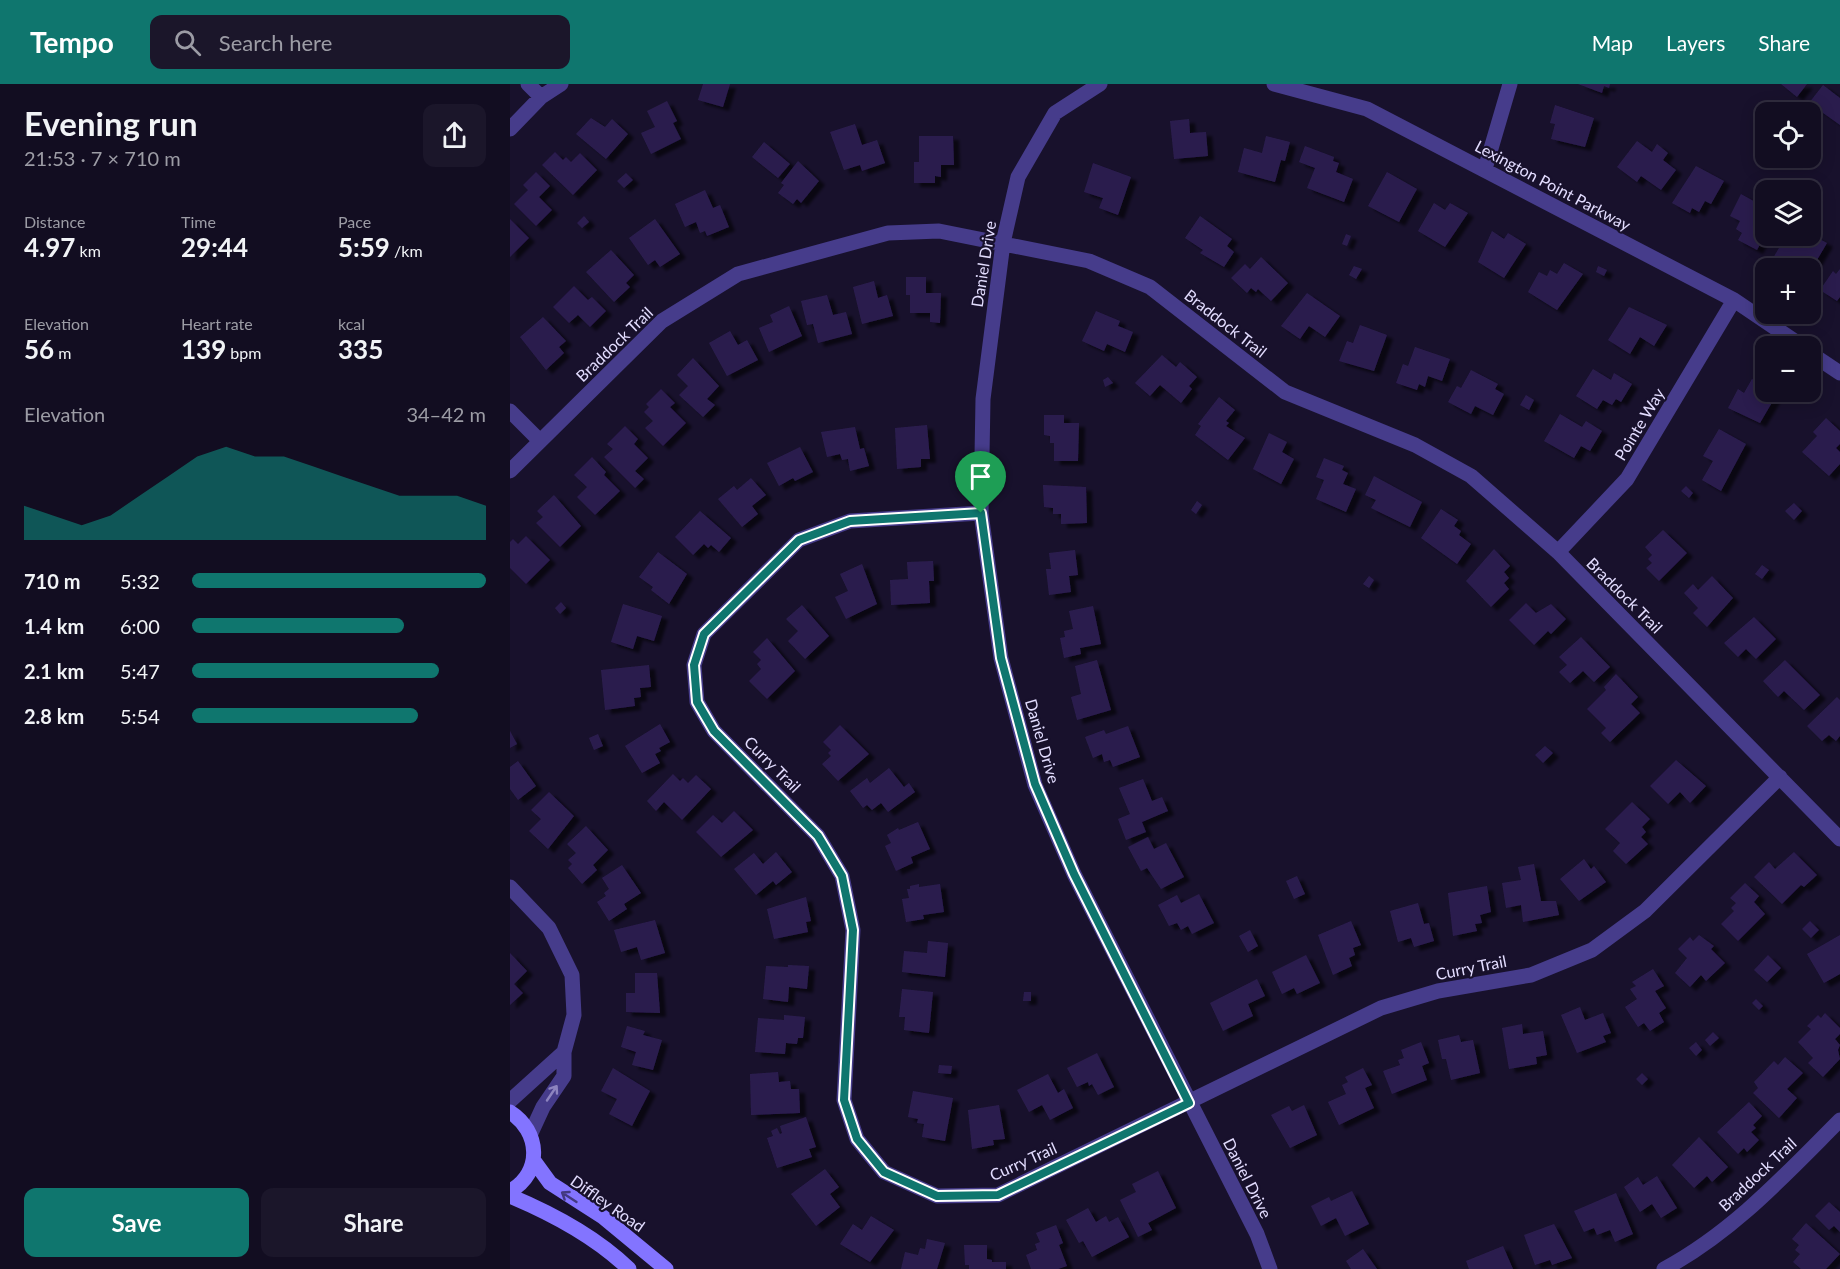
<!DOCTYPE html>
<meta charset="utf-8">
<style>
:root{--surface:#120d21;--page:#1b162a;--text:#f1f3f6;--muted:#9c9ca5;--line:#312d3f;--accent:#0f766e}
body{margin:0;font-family:Lato,sans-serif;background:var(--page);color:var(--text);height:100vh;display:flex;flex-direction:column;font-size:22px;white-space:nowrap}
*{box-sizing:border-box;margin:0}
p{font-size:20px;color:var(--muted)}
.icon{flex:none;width:33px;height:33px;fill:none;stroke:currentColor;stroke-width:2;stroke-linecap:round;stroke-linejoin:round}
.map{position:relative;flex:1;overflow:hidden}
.sheet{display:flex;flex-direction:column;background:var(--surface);width:510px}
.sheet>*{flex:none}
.tools{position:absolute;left:1245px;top:18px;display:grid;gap:12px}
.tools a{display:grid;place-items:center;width:66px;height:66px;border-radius:12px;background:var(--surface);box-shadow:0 3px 15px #0003,0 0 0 2px var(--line);font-size:30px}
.pin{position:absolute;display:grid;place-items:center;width:51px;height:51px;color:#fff;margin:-62px -26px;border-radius:50% 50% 50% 0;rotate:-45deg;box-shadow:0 0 6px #0007}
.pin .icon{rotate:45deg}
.round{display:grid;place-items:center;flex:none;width:63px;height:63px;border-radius:12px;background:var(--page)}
.head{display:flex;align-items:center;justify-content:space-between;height:102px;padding:0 24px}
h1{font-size:33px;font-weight:700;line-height:45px}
.stats{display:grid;grid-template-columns:repeat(3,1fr);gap:9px;height:102px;padding:6px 24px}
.stats div{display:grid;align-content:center}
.stats b{font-size:26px;font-weight:700}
.stats small{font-size:16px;font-weight:400}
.stats p{font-size:16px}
.chart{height:168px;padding:12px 24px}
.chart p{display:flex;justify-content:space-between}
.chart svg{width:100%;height:108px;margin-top:6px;fill:var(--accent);opacity:.7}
.action{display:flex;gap:12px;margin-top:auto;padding:12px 24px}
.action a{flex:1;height:69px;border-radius:12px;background:var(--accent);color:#fff;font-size:24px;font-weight:700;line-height:69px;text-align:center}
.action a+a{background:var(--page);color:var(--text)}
ul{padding:0 24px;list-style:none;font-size:20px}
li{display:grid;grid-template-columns:96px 72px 1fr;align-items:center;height:45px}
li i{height:15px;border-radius:8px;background:var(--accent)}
header{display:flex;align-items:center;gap:36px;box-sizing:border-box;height:84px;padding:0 30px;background:var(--accent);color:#fff}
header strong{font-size:28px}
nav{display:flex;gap:33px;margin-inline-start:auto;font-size:21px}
.search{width:420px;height:54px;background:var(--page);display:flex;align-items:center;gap:15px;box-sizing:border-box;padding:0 21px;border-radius:12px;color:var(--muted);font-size:22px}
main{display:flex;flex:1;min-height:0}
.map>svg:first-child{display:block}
.building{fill:#2b1d4e;filter:url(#shadow)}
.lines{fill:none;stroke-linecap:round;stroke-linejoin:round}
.street{stroke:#463c8b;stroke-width:15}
.secondary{stroke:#8374ff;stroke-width:15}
.oneway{stroke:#8d84bf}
.oneway2{stroke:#433980}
.route-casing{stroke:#fff;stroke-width:12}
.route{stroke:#0f766e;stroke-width:8}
.labels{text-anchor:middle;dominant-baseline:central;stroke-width:4.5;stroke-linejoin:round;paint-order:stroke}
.street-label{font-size:16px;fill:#e3ddff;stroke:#18112c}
</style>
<header>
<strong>Tempo</strong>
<div class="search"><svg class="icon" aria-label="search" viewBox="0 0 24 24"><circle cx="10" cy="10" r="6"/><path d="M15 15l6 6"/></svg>Search here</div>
<nav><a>Map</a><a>Layers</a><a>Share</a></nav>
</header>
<main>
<section class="sheet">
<div class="head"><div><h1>Evening run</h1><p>21:53 · 7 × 710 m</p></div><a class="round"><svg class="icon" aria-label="share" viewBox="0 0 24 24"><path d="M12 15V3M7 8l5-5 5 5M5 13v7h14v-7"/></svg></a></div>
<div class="stats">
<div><p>Distance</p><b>4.97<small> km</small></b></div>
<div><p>Time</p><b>29:44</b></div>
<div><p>Pace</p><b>5:59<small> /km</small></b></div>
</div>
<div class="stats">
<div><p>Elevation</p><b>56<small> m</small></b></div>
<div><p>Heart rate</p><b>139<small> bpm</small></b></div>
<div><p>kcal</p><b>335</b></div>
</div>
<div class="chart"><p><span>Elevation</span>34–42 m</p>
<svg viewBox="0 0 160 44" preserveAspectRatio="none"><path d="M0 44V30L10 34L20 38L30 34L40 26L50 18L60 10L70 6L80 10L90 10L100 14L110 18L120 22L130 26L140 26L150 26L160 30V44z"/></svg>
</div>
<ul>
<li><b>710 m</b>5:32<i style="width:100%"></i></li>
<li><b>1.4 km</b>6:00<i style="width:72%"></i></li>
<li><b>2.1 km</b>5:47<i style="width:84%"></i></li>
<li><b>2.8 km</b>5:54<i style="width:77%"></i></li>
</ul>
<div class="action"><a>Save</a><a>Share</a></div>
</section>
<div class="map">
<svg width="1330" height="1185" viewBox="0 0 1330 1185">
<defs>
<filter id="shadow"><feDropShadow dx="6" dy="4" stdDeviation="1.5" flood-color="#0009"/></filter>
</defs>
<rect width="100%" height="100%" fill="#18112c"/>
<!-- building -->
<path class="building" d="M193 0H220L213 23 188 16Z
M1068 0H1100L1099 4 1094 2 1092 9Z
M1271 0H1297L1287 13Z
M1313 1 1330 14V41L1299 19Z
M157 17 167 37 163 39 171 55 141 70 131 49 145 43 137 27Z
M1045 21 1084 34 1075 63 1041 55 1045 40 1040 39Z
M81 34 95 43 102 35 118 50 96 75 66 50Z
M679 35 680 49 696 48 698 72 664 75 660 37Z
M345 40 352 61 367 56 375 79 352 87 350 81 334 86 320 48Z
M409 52H443L444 81H431V93L425 92V99H404V78H409Z
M756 52 780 58 775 77 771 76 765 98 728 88 734 64 752 69Z
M1127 57 1142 68 1147 60 1158 69 1153 76 1166 86 1151 106 1131 92 1127 98 1107 83Z
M254 58 280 80 268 94 242 73Z
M795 62 824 73 823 77 829 79 826 88 843 95 834 118 797 104 805 84 789 78Z
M45 68 53 76 56 73 61 78 70 69 87 86 63 111 32 81Z
M288 77 309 97 291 119 287 115 283 120 268 109 274 101 271 99Z
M583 79 621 93 608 131 589 124 593 114 574 108Z
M1186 82 1214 97 1201 120 1195 117 1189 128 1182 124 1180 129 1162 119Z
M26 88 40 102 29 113 42 126 26 142 4 120 18 106 13 101Z
M877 88 907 105 889 138 858 122Z
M116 89 123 96 114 104 107 97Z
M195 106 203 124 210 121 219 143 197 152 195 147 190 149 186 138 175 143 165 120Z
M1231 110 1256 124V149L1247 166 1228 156 1232 149 1226 145 1230 137 1220 132Z
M924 119 935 126 940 119 958 129 935 163 908 147Z
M74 132 79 138 72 144 67 139Z
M690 132 722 155 717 162 724 168 714 183 690 169 693 166 675 154Z
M0 135 19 154 0 173Z
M145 135 170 170 150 183 145 176 138 181 119 154Z
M982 147 994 155 998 149 1016 160 994 194 968 178Z
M836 150 841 152 837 162 832 160Z
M1300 150 1317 159 1300 188V184H1286L1288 181 1284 178 1280 184 1263 174 1276 152Z
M101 166 124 191 116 199 120 203 104 218 76 188Z
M751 173 778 199 761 217 748 205 746 208 741 204 737 209 721 194 735 180 740 185Z
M1054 179 1073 190 1047 226 1018 208 1029 188 1037 192 1040 186 1047 190Z
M844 182 852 185 846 195 839 191Z
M1088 182 1097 186 1094 192 1086 188Z
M1330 185V213L1327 217 1310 206 1323 187 1326 190Z
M396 193H416V209H431L430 239 420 238V229H400V211H396Z
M364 197 368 214 377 211 383 232 352 240 343 203Z
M64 202 78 216 82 213 96 227 80 243 68 231 59 239 43 223Z
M797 209 830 232 815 253 799 242 790 255 771 242Z
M317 211 323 231 336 228 342 250 308 259 303 240 297 241 291 217Z
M279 222 292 252 259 268 249 244 263 238 260 231Z
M1119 223 1157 241 1144 262 1130 253 1120 270 1098 256Z
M586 227 610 237 608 242 623 248 615 268 597 260 594 267 572 257Z
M33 233 56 257 49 263 54 269 36 286 10 253Z
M850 241 877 251 864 287 829 277 837 257 843 259Z
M220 247 228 261 237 256 248 276 217 292 199 259Z
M905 263 940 275 932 297 918 292 915 303 909 300 907 306 886 299 893 280 898 282Z
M652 271 666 283 670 278 687 293 679 302 682 305 671 319 650 301 640 312 625 299Z
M183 274 209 302 197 315 205 321 193 333 169 311 178 302 167 291Z
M1083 285 1101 296 1104 289 1122 300 1111 318 1106 315 1102 321 1093 316 1087 325 1066 312Z
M961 286 988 300 985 305 994 310 983 331 965 322 961 330 938 318 947 302 951 304Z
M598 293 603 299 595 303 593 296Z
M1242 295 1256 303V308L1267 310 1250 339 1218 324 1228 305 1234 309Z
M151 305 165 319 160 323 176 339 153 362 135 344 143 337 134 328 139 323 136 320Z
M1016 311 1024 316 1019 326 1010 321Z
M709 313 725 326 716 337 719 339 716 342 735 354 718 376 685 351 691 342 688 340Z
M1050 330 1072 343 1076 337 1092 347 1080 367 1071 362 1064 374 1034 357Z
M534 331H554V339H569L568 377H544V359H540V352L534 351Z
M1316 334 1330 347V360L1326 364 1330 368V380L1319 392 1292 368 1307 352 1303 348Z
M417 341 420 375H411V383L387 385 385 344Z
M115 342 128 355 124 360 138 374 125 387 134 395 125 404 94 373 103 365 97 360Z
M345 343 350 365 354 364 359 382 340 387 338 375 332 376 330 370 317 373 311 348Z
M1209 345 1236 360 1211 407 1192 396 1203 377 1193 372Z
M759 349 777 358 772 368 784 375 771 400 743 385Z
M290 363 303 388 285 397 283 394 269 402 257 379Z
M82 373 96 388 94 391 110 407 85 431 67 413 77 403 64 391Z
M814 374 834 382 832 386 838 389 833 400 846 405 836 428 806 415 814 396 806 393Z
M864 392 912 418 900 443 861 424 866 416 855 411Z
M241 394 256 411 242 422 248 430 232 443 208 415 224 402 227 406Z
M533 401 576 403 577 439 551 440V430H543V424L534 423Z
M1176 402 1183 409 1179 414 1171 407Z
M44 411 71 442 50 463 26 439 33 433 27 427Z
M687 417 692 421 686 430 681 426Z
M1284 419 1292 427 1284 436 1275 427Z
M931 425 948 436 944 442 951 447 949 451 961 460 947 480 911 454Z
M190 427 221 454 209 468 201 461 198 464 194 460 183 471 165 453Z
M1153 446 1177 469 1149 497 1136 484 1142 479 1138 475 1142 471 1135 463Z
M16 452 40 476 16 500 0 484V458L3 455 8 460Z
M984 465 1000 482 994 488 999 494 994 499 999 505 981 523 956 497Z
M565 466 568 491 559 492 561 508 539 511 536 485H541L539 469Z
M148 468 177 490 159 520 141 506 143 503 129 493Z
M423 477 424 497H419L420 519 381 521 380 496 398 495 397 478Z
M352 480 367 520 336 535 325 513 338 507 330 490Z
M1252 481 1259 486 1252 495 1245 490Z
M859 492 864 496 859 504 853 500Z
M1202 492 1223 514 1197 543 1183 529 1188 524 1174 509 1183 500 1188 506Z
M51 518 56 524 50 530 45 524Z
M1016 519 1026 529 1041 520 1056 535 1041 550 1038 547 1024 561 999 536Z
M113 520 152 532 144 557 127 552 123 565 101 558Z
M292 521 319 552 295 575 278 557 288 547 276 535Z
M583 522 591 560 570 564 571 570 554 574 550 554 555 553 554 547 563 545 559 527Z
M1244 533 1266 555 1246 575 1236 565 1228 573 1214 559Z
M1071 553 1100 583 1084 598 1073 587 1060 599 1049 588 1057 581 1049 573Z
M257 554 285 587 257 615 239 597 251 585 247 580 251 576 243 568Z
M587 576 601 626 567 636 561 613 571 610 565 582Z
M1275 576 1310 611 1294 626 1274 607 1268 613 1253 597Z
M139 581 141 603 130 604 131 613 124 614 125 622 95 626 91 586Z
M1106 590 1128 613 1121 620 1130 629 1100 658 1091 649 1096 644 1077 625 1096 606 1094 603Z
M1327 613 1330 616V652L1326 657 1319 651 1312 657 1297 642Z
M150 640 160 658 149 664 151 667 145 670 150 679 132 689 115 662Z
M330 641 359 670 328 697 312 680 321 672 318 669 321 666 313 658Z
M618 642 630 673 603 683 600 676 594 678 592 670 583 674 575 653 594 646 596 650Z
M0 647 7 660 0 664Z
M88 650 93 662 84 666 79 654Z
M1035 662 1043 669 1033 679 1025 671Z
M1166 676 1196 702 1180 719 1170 708 1158 720 1140 702Z
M8 677 26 702 8 716 0 705V683Z
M379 684 394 703 399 699 405 708 378 728 371 719 362 726 357 721 353 724 340 707 357 694 360 699Z
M163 690 170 697 173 694 178 699 186 691 201 705 172 736 154 718 146 727 137 717Z
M633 695 642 717 652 713 658 727 632 738 636 748 616 756 608 735 620 730 609 704Z
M39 708 64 732 38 765 19 747 31 735 21 726Z
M1122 718 1140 735 1132 743 1136 748 1131 753 1138 760 1116 780 1103 767 1110 759 1095 745Z
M224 727 243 746 211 773 186 748 203 731 212 739Z
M408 738 420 765 401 773 403 779 386 787 375 762 381 759 377 751 388 744 389 746Z
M76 742 98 766 83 781 87 786 72 800 58 784 62 780 58 776 66 769 57 760Z
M638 753 644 765 656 759 674 793 651 805 637 784 631 787 618 763Z
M266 768 282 788 266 801 263 797 246 811 224 785 244 769 253 780Z
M1284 768 1307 791 1294 803 1291 801 1272 820 1244 793 1259 778 1265 785Z
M1074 775 1081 785 1084 782 1096 798 1069 817 1050 795Z
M1024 780 1031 817H1046L1049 831 1013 838 1011 821 996 824 992 799 1011 796 1008 783Z
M112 781 131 809 114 820 117 825 99 837 87 818 96 812 94 809 99 805 92 794Z
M787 792 795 810 784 815 776 797Z
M1235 799 1249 812 1244 818 1255 830 1228 857 1211 840 1224 827 1221 824 1226 819 1220 814Z
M409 800V803L430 800 434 828 413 831 414 835 396 838 392 815 399 814 397 805H400V802Z
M977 802 981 828 970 831 972 839 965 840 967 847 943 852 938 809Z
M689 810 704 839 682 850 678 842 671 846 667 839 659 842 648 821 667 811 671 819Z
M296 813 301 837 296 838 298 848 264 855 257 825Z
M908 819 914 840 919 839 924 857 904 863 901 854 888 858 880 827Z
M145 836 155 869 131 876 127 863 111 868 104 846Z
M841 837 851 861 843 864 845 871 839 874 842 882 823 891 808 851Z
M1300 837 1309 846 1301 854 1292 845Z
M740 846 748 862 738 868 729 852Z
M1189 851 1204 862 1201 865 1215 879 1196 897 1191 891 1180 903 1165 889 1177 874 1168 865 1180 853 1183 857Z
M1330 851V890L1314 899 1297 870Z
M418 857 438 859 435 893 392 888 394 867 417 869Z
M0 869 17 887 4 900 13 909 0 921Z
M796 871 810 899 787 910 784 904 772 910 762 888Z
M1258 871 1271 884 1257 898 1244 886Z
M278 881 299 882 297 905 279 903 278 918 253 915 256 882 278 883Z
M1143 885 1154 902 1145 907 1156 924 1149 929 1154 938 1140 947 1134 939 1128 943 1115 923 1127 915 1120 905 1126 902 1122 898Z
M125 889H147L150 929 116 928V909H125Z
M747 895 755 912 738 920 743 932 713 947 700 919Z
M392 905 423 908 419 949 394 946 395 933H389Z
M514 908H521V917H513Z
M1246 915 1253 922 1249 926 1242 919Z
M1070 923 1075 936 1093 929 1101 949 1093 952 1096 958 1067 969 1051 931Z
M1315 929 1330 944V950L1325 955 1330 961 1328 966 1330 975 1313 993 1298 979 1303 974 1288 958 1301 945 1297 942 1308 931 1311 934Z
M274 931 295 933 293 954H288L287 960 276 959 275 970 245 968 248 934 274 936Z
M1012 940 1013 950 1033 947 1037 971 1026 973 1027 980 999 985 992 944Z
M117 942 135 947 133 951 152 956 143 986 122 981 126 968 111 963Z
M1203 948 1209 954 1200 962 1195 956Z
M949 951 951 958 963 956 970 989 941 996 936 975H932L928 956Z
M911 958 919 979 912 982 917 996 882 1010 873 987 890 981 888 976 894 974 891 966Z
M1186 958 1192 966 1186 972 1179 964Z
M587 969 604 1003 588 1011 582 1000 579 1002 578 998 567 1003 557 984Z
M1275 973 1293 989 1277 1005 1287 1014 1269 1034 1243 1009 1248 1004 1244 998 1264 977 1268 981Z
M429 981 442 982 441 990 428 989Z
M103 984 140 1007 122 1042 99 1030 107 1015 91 1007Z
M853 984 862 1001 855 1004 864 1024 829 1041 818 1018 836 1010 832 1001 838 998 835 993Z
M268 988 269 998 280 997 281 1005H289L290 1029 241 1031 240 990Z
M1132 989 1138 995 1132 1001 1126 995Z
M538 990 548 1009 554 1005 563 1024 540 1036 532 1021 519 1028 507 1006Z
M403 1007 443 1014 435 1057 412 1053 414 1040 407 1039 408 1035 398 1033Z
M1239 1018 1252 1032 1243 1041 1246 1044 1241 1048 1249 1056 1237 1068 1234 1064 1228 1070 1207 1048Z
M489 1021 495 1055 483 1056 484 1061 462 1065 458 1026Z
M794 1021 807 1051 780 1064 761 1031 779 1022 782 1027Z
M296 1033 306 1063 299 1065 302 1073 267 1084 257 1054 263 1052 261 1047 267 1044 270 1050 272 1049 270 1042Z
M1189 1053 1218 1083 1202 1098 1197 1092 1184 1104 1162 1081Z
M315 1085 329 1103 320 1110 330 1123 306 1142 281 1110Z
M648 1087 666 1124 638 1139 642 1146 628 1153 610 1116 626 1108 622 1100Z
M1147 1092 1167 1124 1151 1134 1142 1120 1130 1128 1114 1103 1128 1093 1133 1101Z
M842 1107 859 1140 835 1152 826 1134 811 1142 801 1122 819 1113 821 1117Z
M1106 1109 1123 1150 1105 1158 1100 1146 1087 1151 1084 1144 1074 1148 1064 1127Z
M1319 1118 1330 1128V1148L1324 1142 1319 1146 1305 1132Z
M578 1124 586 1138 596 1132 599 1138 608 1133 619 1153 582 1173 573 1157 569 1159 556 1136Z
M361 1132 384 1146 360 1178 330 1160 343 1140 352 1146Z
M1296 1139 1330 1170 1316 1185H1291L1283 1178 1290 1170 1285 1166 1289 1161 1282 1155Z
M1044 1140 1062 1174 1042 1181 1040 1176 1025 1181 1014 1151Z
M546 1141 553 1159 549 1161 557 1182 548 1185H521L516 1171 527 1166 525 1160 530 1158 526 1149Z
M417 1155 435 1159 427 1185H391L395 1168 408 1171 410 1164 415 1165Z
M454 1161H477V1175L482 1176V1178H496V1185H459V1181H455Z
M993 1162 1003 1185H959L956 1177Z
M853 1165 867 1185H841L836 1177Z"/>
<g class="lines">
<!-- street -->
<path class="street" d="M18 0 31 13
M590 0 545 29 508 93 493 159 473 315 471 429 491 574 525 701 564 790 747 1150 760 1185
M764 0 857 25 1224 216 1292 262
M0 45 31 13 51 0
M975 85 1000 0
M1300 269 1330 289
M0 327 30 357
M0 387 152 237 228 190 378 149 429 147 579 177 640 203 775 308 905 361 961 392 1048 468 1330 755
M471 429 340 437 289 456 194 550 184 581 187 618 204 647 308 752 332 792 343 846 334 1016 347 1055 374 1088 427 1112 488 1111 871 924 928 907 1021 891 1082 866 1135 827 1270 693
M1048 468 1117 395 1224 216
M0 803 39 844 62 891 64 931 54 968V992L33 1023 21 1049
M0 1017 54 968
M1154 1185C1223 1148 1275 1091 1330 1036"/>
<!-- secondary -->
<path class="secondary" d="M0 1028C30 1047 33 1089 0 1107
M24 1077 40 1099 93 1133 156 1185
M0 1112C43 1130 85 1152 119 1185"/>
</g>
<!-- one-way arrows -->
<defs><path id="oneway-shaft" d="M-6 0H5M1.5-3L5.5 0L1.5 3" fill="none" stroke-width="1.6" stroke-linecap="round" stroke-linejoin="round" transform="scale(1.5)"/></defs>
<use class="oneway" href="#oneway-shaft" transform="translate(42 1009) rotate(-56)"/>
<use class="oneway2" href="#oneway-shaft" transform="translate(59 1113) rotate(-147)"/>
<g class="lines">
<defs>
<path id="route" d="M471 429 491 574 525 700 564 790 679 1019 488 1111 427 1112 374 1088 347 1055 334 1016 343 846 332 792 308 752 204 647 187 618 184 581 194 550 289 456 340 437Z"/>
</defs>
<!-- route casing -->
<use href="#route" class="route-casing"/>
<!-- route -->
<use href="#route" class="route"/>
</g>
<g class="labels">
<!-- street labels -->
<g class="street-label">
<text transform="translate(1043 101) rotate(28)">Lexington Point Parkway</text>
<text transform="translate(473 180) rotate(-81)">Daniel Drive</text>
<text transform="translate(716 239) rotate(38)">Braddock Trail</text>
<text transform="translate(104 260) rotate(-44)">Braddock Trail</text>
<text transform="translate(1129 340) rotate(-59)">Pointe Way</text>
<text transform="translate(1115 511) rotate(45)">Braddock Trail</text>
<text transform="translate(533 657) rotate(74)">Daniel Drive</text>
<text transform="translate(263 680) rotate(45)">Curry Trail</text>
<text transform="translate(961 883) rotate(-11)">Curry Trail</text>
<text transform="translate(513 1077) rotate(-24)">Curry Trail</text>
<text transform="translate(1247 1090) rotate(-43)">Braddock Trail</text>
<text transform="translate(738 1094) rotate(63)">Daniel Drive</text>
<text transform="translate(98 1119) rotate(35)">Diffley Road</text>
</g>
</g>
</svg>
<div class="tools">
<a><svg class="icon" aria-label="locate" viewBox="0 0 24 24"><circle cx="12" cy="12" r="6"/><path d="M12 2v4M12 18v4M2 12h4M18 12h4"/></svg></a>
<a><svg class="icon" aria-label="layers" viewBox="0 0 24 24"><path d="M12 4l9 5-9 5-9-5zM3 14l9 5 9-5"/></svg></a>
<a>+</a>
<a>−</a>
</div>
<div class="pin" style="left:471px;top:429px;background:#1e9e55"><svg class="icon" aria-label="arrive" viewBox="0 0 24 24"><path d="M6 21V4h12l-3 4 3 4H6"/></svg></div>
</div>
</main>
